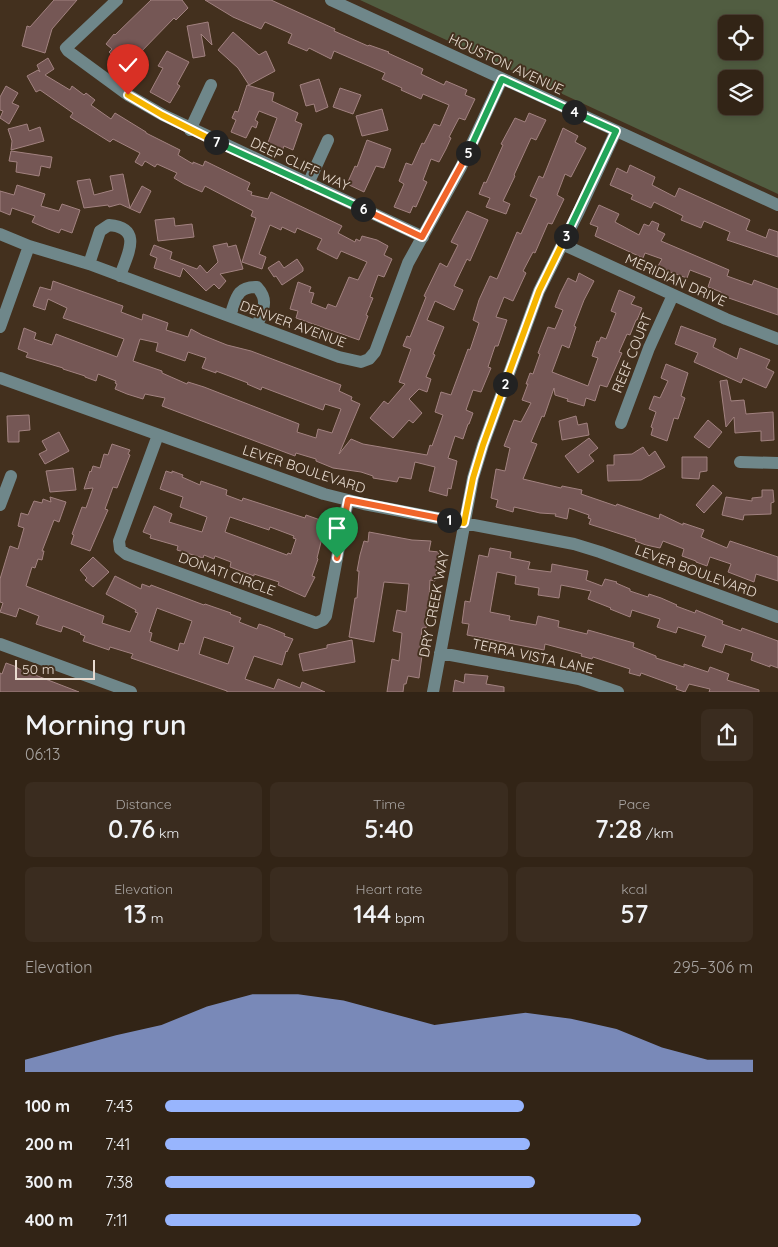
<!DOCTYPE html>
<meta charset="utf-8">
<style>
:root{--surface:#322416;--page:#3a2c1f;--text:#f1f3f6;--muted:#a8a4a1;--line:#4d4135;--accent:#98b5fd}
body{margin:0;font-family:Quicksand,sans-serif;background:var(--page);color:var(--text);height:100vh;display:flex;flex-direction:column;font-size:19px;white-space:nowrap}
*{box-sizing:border-box;margin:0}
p{font-size:16px;color:var(--muted)}
.icon{flex:none;width:28px;height:28px;fill:none;stroke:currentColor;stroke-width:2;stroke-linecap:round;stroke-linejoin:round}
.map{position:relative;height:692px;overflow:hidden}
.side{display:flex;flex-direction:column;background:var(--surface);flex:1}
.side>*{flex:none}
.controls{position:absolute;left:718px;top:15px;display:grid;gap:10px}
.controls a{display:grid;place-items:center;width:45px;height:45px;border-radius:8px;background:var(--surface);box-shadow:0 2px 8px #0003,0 0 0 1px var(--line);font-size:25px}
.scale{position:absolute;left:15px;bottom:12px;width:80px;box-sizing:border-box;padding-left:5px;border:2px solid #e8dbd0;border-top:0;font-size:14px;line-height:18px;white-space:nowrap;color:#e8dbd0;-webkit-text-stroke:4px #43301e;paint-order:stroke}
.pin{position:absolute;display:grid;place-items:center;width:42px;height:42px;color:#fff;margin:-51px -21px;border-radius:50% 50% 50% 0;rotate:-45deg;box-shadow:0 0 5px #0007}
.pin .icon{rotate:45deg}
.km{position:absolute;width:25px;height:25px;margin:-12px;border-radius:50%;background:#222;color:#fff;font-size:14px;line-height:25px;text-align:center}
.round{display:grid;place-items:center;flex:none;width:52px;height:52px;border-radius:8px;background:var(--page)}
.head{display:flex;align-items:center;justify-content:space-between;height:85px;padding:0 25px}
h1{font-size:28px;font-weight:600;line-height:38px}
.stats{display:grid;grid-template-columns:repeat(3,1fr);gap:8px;height:85px;padding:5px 25px}
.stats div{display:grid;align-content:center;border-radius:8px;background:var(--page);text-align:center}
.stats b{font-size:25px;font-weight:600}
.stats small{font-size:14px;font-weight:400}
.stats p{font-size:14px}
.chart{height:140px;padding:10px 25px}
.chart p{display:flex;justify-content:space-between}
.chart svg{width:100%;height:90px;margin-top:5px;fill:var(--accent);opacity:.7}
ul{padding:0 25px;list-style:none;font-size:16px}
li{display:grid;grid-template-columns:80px 60px 1fr;align-items:center;height:38px}
li i{height:12px;border-radius:6px;background:var(--accent)}
.map>svg:first-child{display:block}
.green{fill:#515d41;fill-rule:evenodd}
.building{fill:#755755;stroke:#a28280;fill-rule:evenodd}
.lines{fill:none;stroke-linecap:round;stroke-linejoin:round}
.minor{stroke:#6f878a;stroke-width:12}
.split-1-casing{stroke:#fff;stroke-width:10}
.split-2-casing{stroke:#fff;stroke-width:10}
.split-3-casing{stroke:#fff;stroke-width:10}
.split-4-casing{stroke:#fff;stroke-width:10}
.split-5-casing{stroke:#fff;stroke-width:10}
.split-6-casing{stroke:#fff;stroke-width:10}
.split-7-casing{stroke:#fff;stroke-width:10}
.split-8-casing{stroke:#fff;stroke-width:10}
.split-1{stroke:#f0652b;stroke-width:6}
.split-2{stroke:#f5b400;stroke-width:6}
.split-3{stroke:#f5b400;stroke-width:6}
.split-4{stroke:#22a559;stroke-width:6}
.split-5{stroke:#22a559;stroke-width:6}
.split-6{stroke:#f0652b;stroke-width:6}
.split-7{stroke:#22a559;stroke-width:6}
.split-8{stroke:#f5b400;stroke-width:6}
.labels{text-anchor:middle;dominant-baseline:central;stroke-width:4;stroke-linejoin:round;paint-order:stroke}
.street-label{font-size:14px;fill:#e8dbd0;stroke:#43301e}
</style>
<div class="map">
<svg width="778" height="692" viewBox="0 0 778 692">
<rect width="100%" height="100%" fill="#43301e"/>
<!-- green -->
<path class="green" d="M360 0H778V194ZM726 24H754V51H726ZM726 79H754V106H726Z"/>
<!-- building -->
<path class="building" d="M54 0H77L52 29 45 53 22 46 27 26 30 27Z
M151 0H182L188 8 176 20 174 18 137 56 139 58 133 64 135 67 127 75 109 58 112 55 109 52 112 49 106 44 114 34 115 35Z
M205 0H271L335 29 334 31 368 46 369 45 389 52 388 53 423 69 421 74 444 85 446 81 467 90 465 95 475 99 465 120 459 118 449 137 451 138 446 149 439 162 431 159 423 180 427 182 416 207 413 206 410 213 394 207 404 184 399 181 406 163 412 165 422 143 424 144 434 124 440 126 449 105 423 94 421 99 401 90 402 88 382 79 385 73 334 51 331 59 309 48 307 51 288 43 292 34 265 22 261 29 233 17Z
M208 22 212 45 201 34 205 56 193 58 187 26Z
M233 32 259 55 266 51 275 71 249 85 238 68 218 50Z
M167 51 189 62 177 84 180 86 170 103 150 92 163 68 158 66Z
M48 58 54 69 45 75 70 90 72 86 84 95 86 93 95 100 91 105 111 119 115 113 146 132V133L180 150 178 155 193 164V162L203 166 205 161 250 183 247 190 252 192 251 195 268 199 271 192 342 226 338 233 355 242 356 239 360 241 362 236 377 240 388 246 384 255 392 259 384 277 378 275 370 297 373 298 366 315 368 316 359 340 296 318 298 311 290 309 298 282 311 287 309 292 314 293 311 303 326 309 328 304 336 307 349 277 358 280 367 262 341 251 337 259 317 249 322 239 297 228 295 233 282 227 281 230 270 225 259 254 266 257 262 269 242 262 256 218 251 216 253 211 205 186 202 192 184 184 174 178 177 173 157 164 155 167 145 161 142 166 135 162 140 153 113 139 110 142 70 117 73 113 40 90 36 92 27 76 38 70 40 72 37 65Z
M319 79 328 107 316 112 314 104 306 106 300 85Z
M247 85 274 93 272 101 298 113 295 121 302 124 293 150 284 146 281 154 266 148 277 118 259 111 255 120 258 122 256 128 252 126 246 138 231 132 236 120 232 118 235 111 238 112Z
M6 86 18 93 12 103 19 106 9 124 0 118 3 111 0 110V97Z
M340 88 361 95 353 114 333 107Z
M382 109 388 130 362 136 356 116Z
M529 113 546 120 536 140 531 138 514 175 515 176 503 201 510 204 506 214 486 207 490 198 479 194 484 182 486 183 503 145 501 144 515 118 525 122Z
M27 124 29 131 40 127 44 141 11 150 12 141 8 129Z
M563 128 578 136 575 142 586 148 571 177 565 174 557 195 564 199 552 224 548 223 535 253 533 252 523 271 526 273 513 301 504 297 496 317 507 320 498 346H495L488 367 491 368 481 392 473 390 466 410 473 413 469 424H468L463 439 455 436 448 458 457 461 451 489 448 488 447 496 429 491 435 467 415 462 411 479 399 477 397 482 373 478V476L361 472 333 468 316 461V459L296 453 295 456 162 406 165 398 145 394 143 399 127 394 115 389 117 384 115 383 116 381 98 374 96 381 85 377V376L63 369V368L26 357 28 353 18 349 24 328 36 333 34 339 52 345 56 334 117 357 124 339 63 318 67 308 48 299 45 310 33 306 40 287 51 290 53 281 123 306 121 312 142 320 143 314 168 323 166 330 188 337 191 329 202 335 227 345 251 351 341 385 339 391 352 397 351 400 360 404 339 454 351 439 363 444 427 455 430 445 432 446 443 415 435 412 441 392 451 395 468 349 470 350 479 323 473 320 479 300 490 276 497 279 517 232 521 234 537 199 530 196 539 176 543 178ZM140 339 158 343 156 351 185 361 188 352 206 358 202 368 216 373V371L248 383 247 384 261 390 262 387 323 410 325 404 341 409 332 433 318 429 316 438 297 432 299 424 204 387 188 382 187 384 162 373V371L133 361Z
M367 140 391 149 384 168 376 166 364 192 347 184 355 166 357 167Z
M11 151 52 157 50 168 41 166 39 176 16 172 17 162 9 161Z
M630 165 655 177 652 185 675 197 679 188 750 220 746 230 766 238 769 229 778 232V257L727 240 730 232 704 221 701 228 681 220 683 216 654 202 651 208 631 199 633 195 610 185 617 168 627 173Z
M123 174 130 208 142 186 151 191 140 213 120 204 109 207 108 205 84 208 77 181 90 179 94 195 113 190 110 176Z
M17 185 45 194 41 206 59 211 62 204 80 210 72 233 61 229 59 233 48 229 32 222 35 216 12 208 10 215 0 211V191L14 195Z
M599 205 619 214 615 222 639 235 644 224 649 226 652 221 659 224 657 230 665 234 661 241 729 270 727 276 752 285 754 280 778 289V315L720 295 721 292 708 287 711 278 690 270 687 278 670 272 658 266 662 259 645 253 643 258 595 236 598 227 590 224Z
M467 211 488 220 470 261 467 259 454 286 463 290 454 310 435 301 427 320 444 327 433 354 435 355 426 377 431 379 427 392 419 389 409 399 422 413 413 423 409 420 393 438 370 418 384 401 388 404 405 384 399 382 411 349 403 346 407 336 410 337 426 297 424 296 440 263 447 267 458 245 451 242Z
M174 218 175 226 192 224 194 237 158 241 155 220Z
M227 243 228 247 236 245 243 269 220 274 226 281 219 289 214 284 206 291 183 268 180 277 154 268 157 258 150 255 154 245 172 252 170 259 197 269 200 265 207 273 218 262 213 246Z
M297 259 303 268V271L282 285 276 276 274 277 268 268 279 261 284 268Z
M579 273 594 281 584 300 574 326 576 327 569 348 562 345 552 372 588 386 598 358 592 356 597 341 599 342 601 337 606 339 616 313 611 311 619 290 635 297 631 304 642 308 637 320H636L630 335 627 334 619 352 622 353 607 387 600 385 595 401 586 398 584 406 567 401 568 399 555 395 554 388 544 417 542 416 531 442 537 444 523 479 561 488 562 486 582 490 581 494 616 506 617 504 659 519 660 514 683 525V523L704 530 701 537 727 548 730 541 778 557V581L756 574 754 582 728 572 731 564 710 557 707 566 696 562V561L682 556 684 549 663 541 660 548 646 545 635 541 636 539 589 524 591 519 588 518 589 515 569 508 567 519 555 516 556 514 540 513 514 507 513 512 496 507 498 500 491 498 496 469 505 471 510 448 504 446 514 420 521 422 531 403 522 400 528 384H526L530 373 533 374 540 354 538 353 548 327 555 329 563 310 555 307 560 294 568 278 576 282Z
M681 326 716 339 713 347 737 359 740 348 770 360 766 368 774 372 766 388 743 378 741 383 694 362 698 353 675 344Z
M666 364 688 373 681 396 685 398 678 419 674 418 667 441 651 435 653 428 651 427 656 412 649 409 654 396 660 398 668 381 661 378Z
M727 380 731 401 744 400 746 414 773 412 774 440 761 441V431L735 433 734 417 726 427 720 381Z
M29 415 30 430 19 431V442H8L7 416Z
M576 416 578 425 587 423 589 435 562 440 559 421Z
M708 420 722 432 709 448 694 437Z
M59 432 69 451 45 464 39 454 47 450 42 441Z
M589 438 598 448 589 455 594 461 578 473 565 456Z
M112 444 130 450 128 454 130 455 117 488 113 487 105 509 108 510 90 551 71 544 74 535 72 534 82 507 86 508 93 488 84 489 90 471 91 472 93 466 100 468 104 454 108 455Z
M643 447 649 456 655 451 665 467 641 480 608 481 607 465H614V455L632 454Z
M682 457H707V471L700 472 699 479 682 478Z
M73 468 76 490 50 492 46 471Z
M166 471 172 473V471L183 475 182 477 200 485 201 481 227 490 226 495 242 501 243 498 305 518 306 515 326 522 317 558 318 559 312 576 315 577 305 597 278 585 279 582 254 574V576L230 567 231 562 215 556 214 559 204 555 203 558 177 550 178 546 150 538 151 535 143 532 154 506 172 514 169 522 202 532 207 517 180 507 183 497 160 489ZM230 517 269 530 270 527 294 536 293 538 296 539 291 554 288 553 287 555 225 532Z
M713 485 722 493 704 513 696 505Z
M762 490H773L774 502 771 503V514L744 515 743 520 722 515 726 497 752 501V498L762 497Z
M50 497 66 502 59 522 54 520 42 551H44L42 560 38 559 35 568 32 567 26 586 104 616 102 623 130 632 138 613 135 612 136 610 106 594 115 576 141 589 142 584 150 587 151 585 204 605 205 604 231 613 230 614 241 618 239 622 257 629 259 624 268 627 285 634 284 636 293 639 287 652 286 651 282 665 254 656 245 679 274 689 278 679 300 688 302 682 325 692H227V691L131 658 133 654 110 647 109 650 83 641 85 636 80 634 81 633 63 626 61 632 36 624 39 616 19 608 16 617 0 612 3 603 0 602V579L10 546 18 549 24 528 18 526 21 513 28 515 34 501 42 503 43 499 51 502ZM157 608 192 621 184 644 180 643 178 651 150 641 152 633 149 632ZM204 637 234 647 228 664 199 654Z
M369 532 412 540 431 541 429 551 439 552 435 581 430 580 429 600H431L426 628H422L420 648H423L419 678 408 676 406 684H404L403 692H387L392 659 399 661 402 633 393 631 397 610 406 612 409 584 384 582 374 642 349 637 355 598H357L359 571H357L360 555 364 541 368 542Z
M490 548 511 552 510 558 530 562 528 569 551 572 552 564 588 571 586 580 602 586 605 579 617 582 616 583 630 589V591L648 597 649 594 661 598 677 605 676 606 695 613 696 610 708 615 723 621 722 624 741 631 742 628 778 641V668L770 665V667L751 660 753 653 725 644 722 653 702 646 706 636 678 627 676 633 657 627 660 619 632 610 630 617 610 609 611 608 588 599 591 591 561 585 559 598 538 595 539 588 515 584 516 576 497 572 490 612 510 616 509 620 536 625 538 616 559 621 558 627 587 634 588 630 634 643 633 647 656 656V658L684 667V664L708 672 710 667 729 674 727 680 759 690V692H709L710 689 689 684 685 692 676 689 677 686 641 673 640 676 629 673 630 669 593 657 592 659 581 656 582 654 545 644 544 650 467 635 469 624 462 623 465 601 470 602 479 555 488 557Z
M93 557 109 572 93 587 85 580 87 578 80 570Z
M352 640 355 662 303 671 299 654 327 648V645Z
M6 663 17 667V668L79 692H0V673L2 674Z
M465 674 488 676 486 684 504 687V692H453L455 680 464 683Z"/>
<g class="lines">
<!-- minor -->
<path class="minor" d="M117 0 66 48 68 51 128 95 163 115 423 237
M331 0 778 205
M190 130 211 85
M308 184 328 140
M0 234 29 246 89 264 339 357 361 362 369 359 375 352 408 263 461 167 502 79
M562 244 726 319 778 339
M89 264 100 231 109 225C144 228 127 255 120 276
M230 316C236 300 236 286 257 287 270 301 262 311 257 326
M0 327 29 246
M0 378 324 494 364 504 574 544 600 552 778 617
M621 423 649 348 673 295
M158 435 119 541 120 549 126 554 316 623 323 620 326 616 348 500
M740 462 778 463
M0 505 11 476
M0 644 131 692
M440 653 579 679 618 692
M433 692 473 478 483 445 539 291 579 211 616 131"/>
</g>
<g class="lines">
<defs>
<path id="split-1" d="M337 558 348 500 449 520"/>
<path id="split-2" d="M449 520 464 523 473 478 483 445 505 384"/>
<path id="split-3" d="M505 384 539 291 566 236"/>
<path id="split-4" d="M566 236 616 131 574 112"/>
<path id="split-5" d="M468 153 502 79 574 112"/>
<path id="split-6" d="M363 209 422 237 468 153"/>
<path id="split-7" d="M216 142 363 209"/>
<path id="split-8" d="M128 95 162 115 216 142"/>
</defs>
<!-- split-1 casing -->
<use href="#split-1" class="split-1-casing"/>
<!-- split-2 casing -->
<use href="#split-2" class="split-2-casing"/>
<!-- split-3 casing -->
<use href="#split-3" class="split-3-casing"/>
<!-- split-4 casing -->
<use href="#split-4" class="split-4-casing"/>
<!-- split-5 casing -->
<use href="#split-5" class="split-5-casing"/>
<!-- split-6 casing -->
<use href="#split-6" class="split-6-casing"/>
<!-- split-7 casing -->
<use href="#split-7" class="split-7-casing"/>
<!-- split-8 casing -->
<use href="#split-8" class="split-8-casing"/>
<!-- split-1 -->
<use href="#split-1" class="split-1"/>
<!-- split-2 -->
<use href="#split-2" class="split-2"/>
<!-- split-3 -->
<use href="#split-3" class="split-3"/>
<!-- split-4 -->
<use href="#split-4" class="split-4"/>
<!-- split-5 -->
<use href="#split-5" class="split-5"/>
<!-- split-6 -->
<use href="#split-6" class="split-6"/>
<!-- split-7 -->
<use href="#split-7" class="split-7"/>
<!-- split-8 -->
<use href="#split-8" class="split-8"/>
</g>
<g class="labels">
<!-- street labels -->
<g class="street-label">
<text transform="translate(506 64) rotate(25)">HOUSTON AVENUE</text>
<text transform="translate(300 164) rotate(25)">DEEP CLIFF WAY</text>
<text transform="translate(676 280) rotate(24)">MERIDIAN DRIVE</text>
<text transform="translate(293 324) rotate(20)">DENVER AVENUE</text>
<text transform="translate(632 353) rotate(-68)">REEF COURT</text>
<text transform="translate(304 469) rotate(18)">LEVER BOULEVARD</text>
<text transform="translate(696 571) rotate(20)">LEVER BOULEVARD</text>
<text transform="translate(227 574) rotate(20)">DONATI CIRCLE</text>
<text transform="translate(434 604) rotate(-79)">DRY CREEK WAY</text>
<text transform="translate(533 656) rotate(12)">TERRA VISTA LANE</text>
</g>
</g>
</svg>
<div class="controls">
<a><svg class="icon" aria-label="locate" viewBox="0 0 24 24"><circle cx="12" cy="12" r="6"/><path d="M12 2v4M12 18v4M2 12h4M18 12h4"/></svg></a>
<a><svg class="icon" aria-label="layers" viewBox="0 0 24 24"><path d="M12 4l9 5-9 5-9-5zM3 14l9 5 9-5"/></svg></a>
</div>
<div class="scale">50 m</div>
<div class="pin" style="left:337px;top:558px;background:#1e9e55"><svg class="icon" aria-label="arrive" viewBox="0 0 24 24"><path d="M6 21V4h12l-3 4 3 4H6"/></svg></div>
<div class="pin" style="left:128px;top:95px;background:#d93025"><svg class="icon" aria-label="check" viewBox="0 0 24 24"><path d="M5 12l5 5 9-10"/></svg></div>
<b class="km" style="left:449px;top:520px">1</b>
<b class="km" style="left:505px;top:384px">2</b>
<b class="km" style="left:566px;top:236px">3</b>
<b class="km" style="left:574px;top:112px">4</b>
<b class="km" style="left:468px;top:153px">5</b>
<b class="km" style="left:363px;top:209px">6</b>
<b class="km" style="left:216px;top:142px">7</b>
</div>
<section class="side">
<div class="head"><div><h1>Morning run</h1><p>06:13</p></div><a class="round"><svg class="icon" aria-label="share" viewBox="0 0 24 24"><path d="M12 15V3M7 8l5-5 5 5M5 13v7h14v-7"/></svg></a></div>
<div class="stats">
<div><p>Distance</p><b>0.76<small> km</small></b></div>
<div><p>Time</p><b>5:40</b></div>
<div><p>Pace</p><b>7:28<small> /km</small></b></div>
</div>
<div class="stats">
<div><p>Elevation</p><b>13<small> m</small></b></div>
<div><p>Heart rate</p><b>144<small> bpm</small></b></div>
<div><p>kcal</p><b>57</b></div>
</div>
<div class="chart"><p><span>Elevation</span>295–306 m</p>
<svg viewBox="0 0 160 44" preserveAspectRatio="none"><path d="M0 44V38L10 32L20 26L30 21L40 12L50 6L60 6L70 9L80 15L90 21L100 18L110 15L120 18L130 23L140 32L150 38L160 38V44z"/></svg>
</div>
<ul>
<li><b>100 m</b>7:43<i style="width:61%"></i></li>
<li><b>200 m</b>7:41<i style="width:62%"></i></li>
<li><b>300 m</b>7:38<i style="width:63%"></i></li>
<li><b>400 m</b>7:11<i style="width:81%"></i></li>
</ul>
</section>
